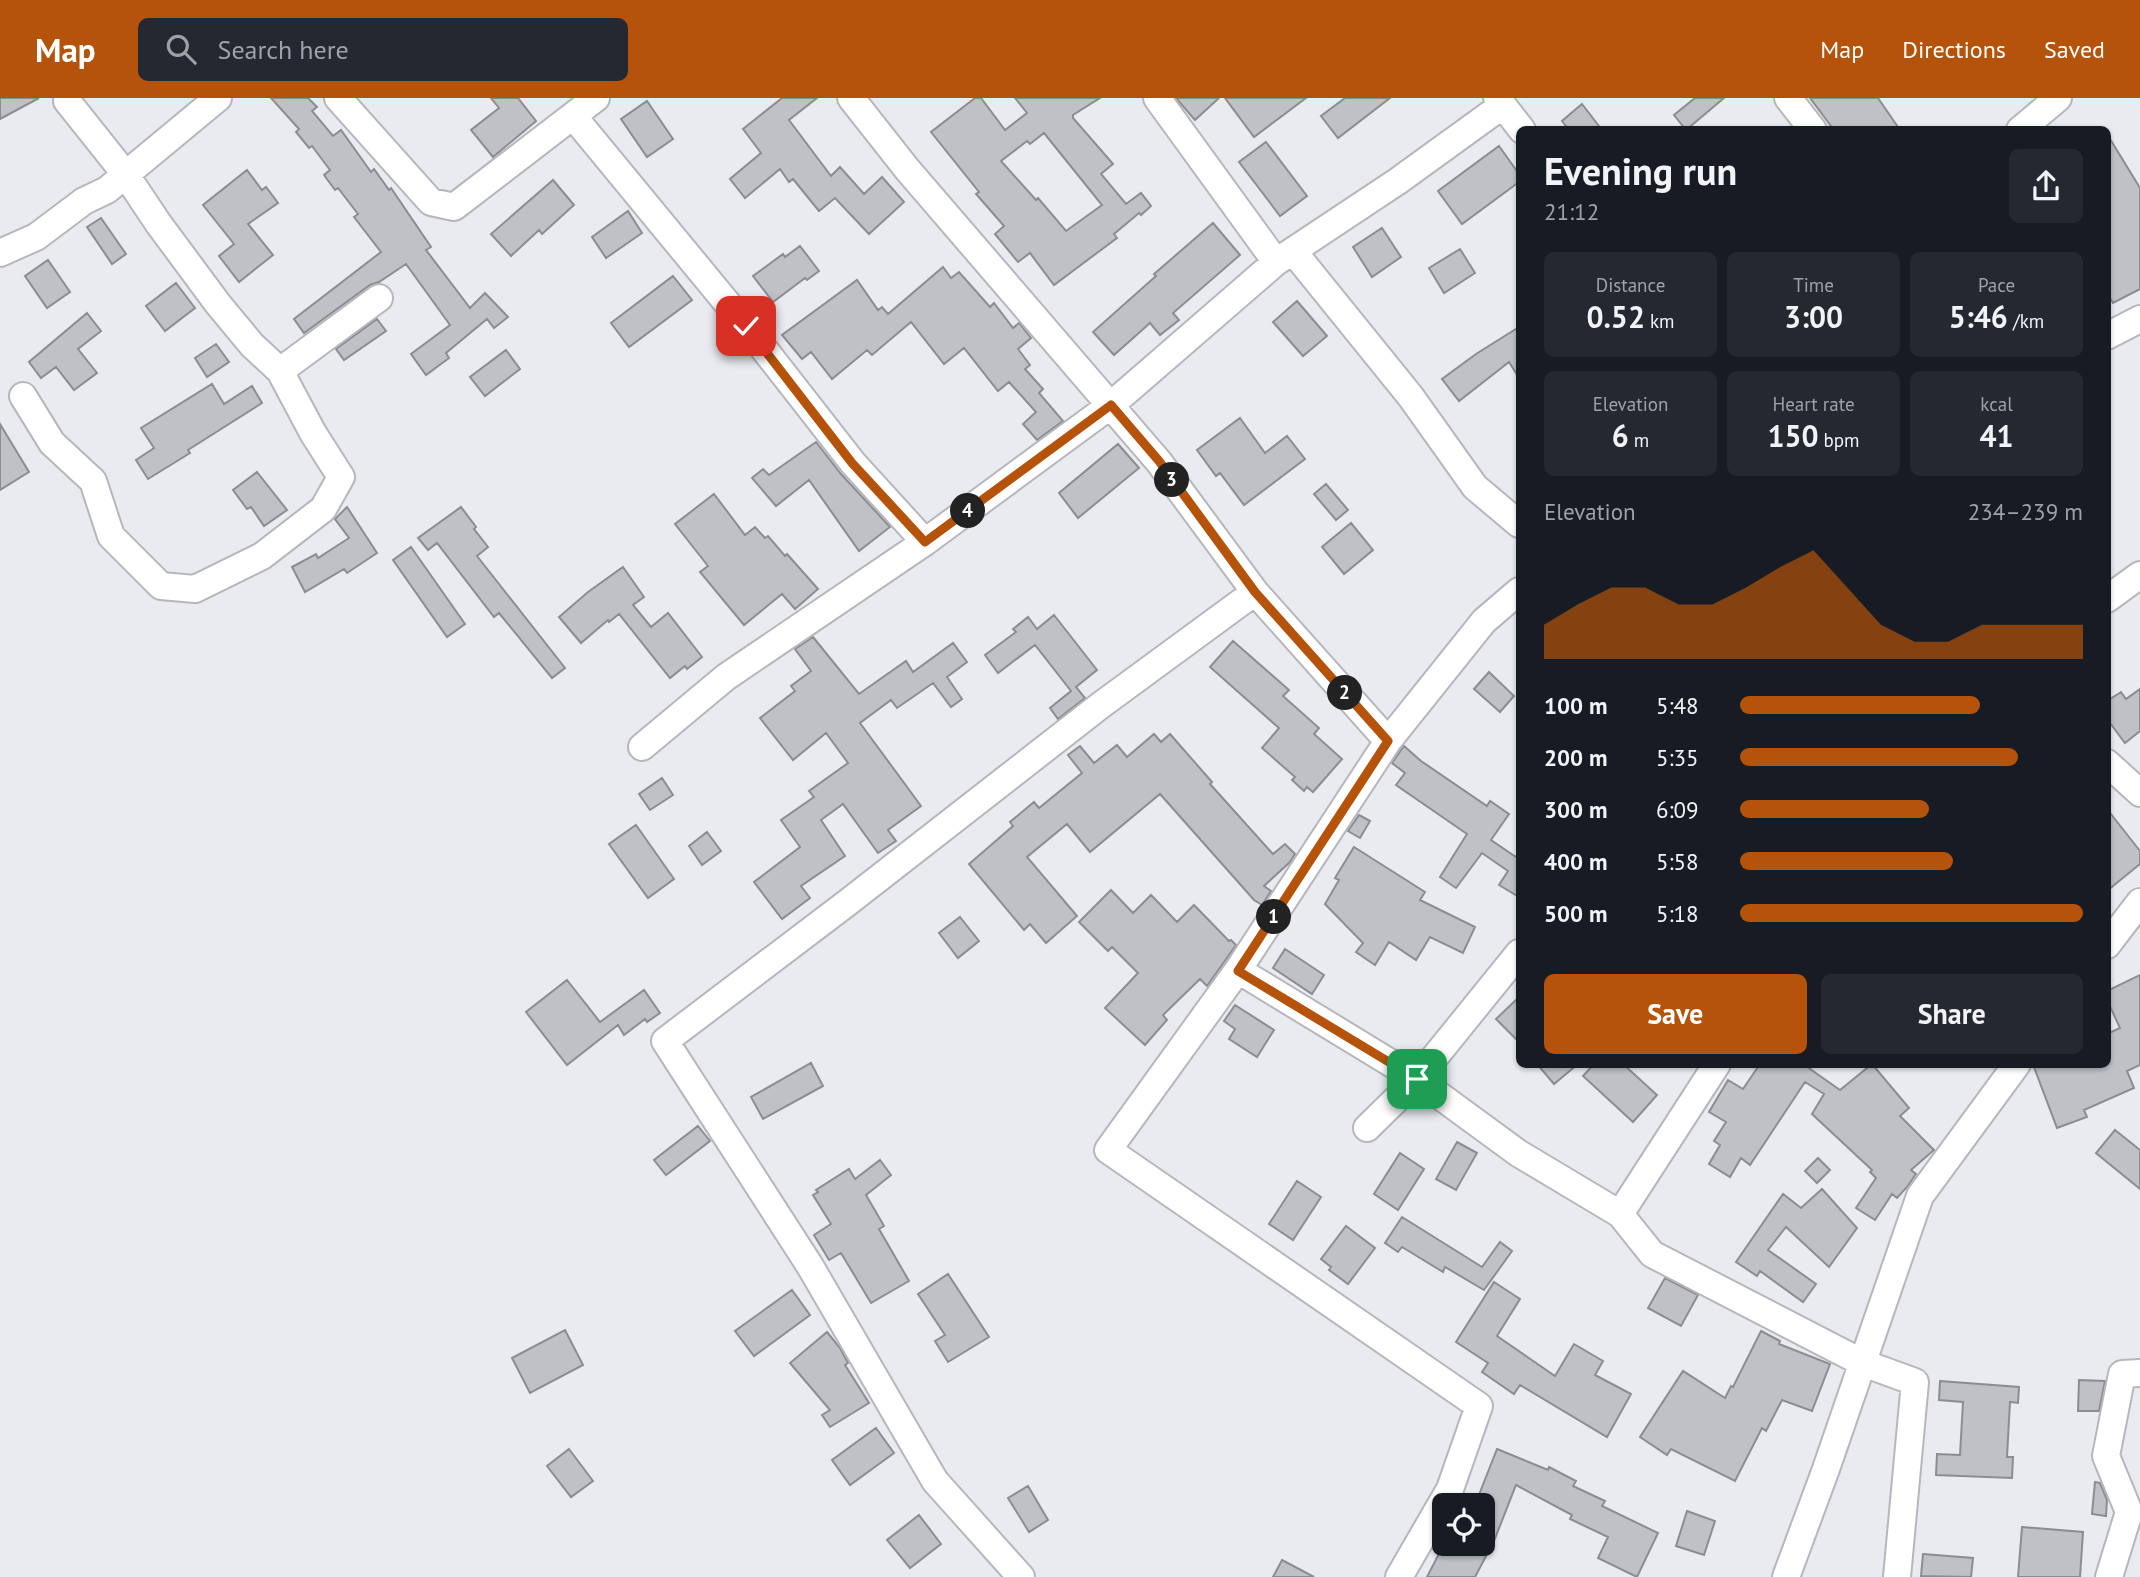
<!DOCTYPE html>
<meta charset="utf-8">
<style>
:root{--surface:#171b24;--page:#242831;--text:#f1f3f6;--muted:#9ea1a6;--accent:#b45309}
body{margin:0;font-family:"PT Sans",sans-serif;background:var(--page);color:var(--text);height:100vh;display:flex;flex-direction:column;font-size:26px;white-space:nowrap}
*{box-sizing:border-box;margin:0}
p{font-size:23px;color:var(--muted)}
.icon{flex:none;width:38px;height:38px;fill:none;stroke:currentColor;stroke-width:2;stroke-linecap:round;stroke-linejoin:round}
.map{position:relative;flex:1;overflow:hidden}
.details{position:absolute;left:1516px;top:28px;width:595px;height:942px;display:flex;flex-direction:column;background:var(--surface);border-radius:10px;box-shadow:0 2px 5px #0004}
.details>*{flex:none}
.tools{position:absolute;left:1432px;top:1395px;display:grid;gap:14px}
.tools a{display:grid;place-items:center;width:63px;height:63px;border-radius:10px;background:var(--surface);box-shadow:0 2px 5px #0004;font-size:35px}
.pin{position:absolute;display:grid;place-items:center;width:60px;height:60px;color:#fff;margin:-30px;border-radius:14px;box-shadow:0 4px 10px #0006}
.km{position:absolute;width:35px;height:35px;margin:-18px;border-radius:50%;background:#222;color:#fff;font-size:19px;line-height:35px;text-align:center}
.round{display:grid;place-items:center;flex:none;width:74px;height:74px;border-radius:10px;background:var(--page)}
.overview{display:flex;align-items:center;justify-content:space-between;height:119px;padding:0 28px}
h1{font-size:38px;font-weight:600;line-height:52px}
.metrics{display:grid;grid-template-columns:repeat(3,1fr);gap:10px;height:119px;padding:7px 28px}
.metrics div{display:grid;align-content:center;border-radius:10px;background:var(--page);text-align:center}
.metrics b{font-size:30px;font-weight:600}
.metrics small{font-size:19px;font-weight:400}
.metrics p{font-size:19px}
.chart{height:196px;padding:14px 28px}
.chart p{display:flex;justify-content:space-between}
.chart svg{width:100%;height:126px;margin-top:7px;fill:var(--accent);opacity:.7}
.button{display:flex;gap:14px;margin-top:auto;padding:14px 28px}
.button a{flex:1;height:80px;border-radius:10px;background:var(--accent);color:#fff;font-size:28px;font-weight:600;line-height:80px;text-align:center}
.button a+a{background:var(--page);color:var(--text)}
ul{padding:0 28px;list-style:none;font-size:23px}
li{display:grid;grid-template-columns:112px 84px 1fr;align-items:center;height:52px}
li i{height:18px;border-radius:9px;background:var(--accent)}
header{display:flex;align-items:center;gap:42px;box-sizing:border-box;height:98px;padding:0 35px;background:var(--accent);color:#fff}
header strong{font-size:33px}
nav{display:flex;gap:38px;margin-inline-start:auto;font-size:24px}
.search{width:490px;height:63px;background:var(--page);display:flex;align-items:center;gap:18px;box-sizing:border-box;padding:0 24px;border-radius:10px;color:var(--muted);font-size:26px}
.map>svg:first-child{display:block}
.building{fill:#bfc1c6;stroke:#8b8d91;stroke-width:2;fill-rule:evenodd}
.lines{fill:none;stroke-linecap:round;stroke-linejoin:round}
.minor-casing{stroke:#b5b7bc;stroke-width:30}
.minor{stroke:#fff;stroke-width:26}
.route-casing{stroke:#fff;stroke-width:14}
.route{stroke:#b45309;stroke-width:9}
</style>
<header>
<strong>Map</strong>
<div class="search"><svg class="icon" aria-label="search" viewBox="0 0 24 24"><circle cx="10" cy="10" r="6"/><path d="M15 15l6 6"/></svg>Search here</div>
<nav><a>Map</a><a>Directions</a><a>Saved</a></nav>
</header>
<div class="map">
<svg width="2140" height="1479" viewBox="0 0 2140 1479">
<rect width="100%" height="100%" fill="#e9ebf0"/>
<!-- building -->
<path class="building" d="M0 0H39L0 21Z
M271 0H308L317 9 312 13 333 38 341 32 371 74 374 71 389 92 391 90 431 149 426 152 470 210 485 195 508 219 494 230 487 221 446 255 449 260 426 277 411 256 450 227 406 166 379 184 370 187 304 235 294 221 381 154 354 119 358 116 338 90 335 92 324 77 330 72 312 48 309 50 296 34 299 31Z
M491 0H518L536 23 493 59 471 32 499 10Z
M782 0H817L789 22 831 78 840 69 864 96 882 79 904 104 869 136 835 100 819 113 793 81 789 84 780 71 745 100 730 81 761 55 743 31Z
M975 0H981L1005 32 1027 15 1015 0H1100L1073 17V20L1113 66 1101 76 1126 106 1141 95 1151 108 1141 117 1139 115 1114 136 1117 140 1054 187 1030 155 1018 164 995 136 1004 128 976 96 979 94 931 34ZM1044 35 1102 107 1066 133 1038 100 1036 102 1001 63 1027 43 1030 46Z
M1176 0H1219L1195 22Z
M1225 0H1306L1254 39Z
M1345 0H1390L1338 40 1321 18Z
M1695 0H1724L1686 32 1674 17Z
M1810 0H1878L1900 32H1834Z
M647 3 673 41 647 59 621 21Z
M1582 6 1602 32H1569L1562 23Z
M2107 36 2140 90V191L2113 205 2107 195Z
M1266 44 1307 98 1280 118 1239 64Z
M1499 48 1519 76V84L1462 126 1438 93Z
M247 72 262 92 266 89 278 105 248 126 273 157 239 184 219 158 234 146 203 107Z
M553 82 574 107 542 136 539 132 511 158 491 136Z
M628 113 642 135 606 160 592 139Z
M101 120 126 156 112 166 87 129Z
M1213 125 1240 157 1173 215 1179 222 1160 237 1150 225 1114 257 1093 234 1156 178 1154 176Z
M1382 130 1401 159 1372 179 1353 149Z
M800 148 819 173 807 182 805 180 773 204 753 178 783 156 785 159Z
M1460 151 1475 175 1444 195 1429 170Z
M48 162 70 194 47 210 25 178Z
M943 169 951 180 959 174 990 209 994 205 1013 230 1019 225 1031 240 1018 251 1030 267 1025 271 1043 291 1039 295 1063 323 1037 342 1023 326 1036 314 1009 284 998 293 964 250 944 266 911 224 872 257 867 252 832 281 811 254 802 261 782 237 857 182 878 212 882 209 888 216Z
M673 178 692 202 629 249 611 225Z
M176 185 195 210 165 233 146 208Z
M1297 203 1327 238 1303 258 1273 224Z
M87 215 101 233 78 251 97 275 74 292 56 269 41 280 29 264Z
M377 221 386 233 344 262 336 251Z
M1519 229V280L1509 264 1459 303 1442 281 1476 256Z
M216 246 229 264 207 279 195 260Z
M506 252 520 271 485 298 470 279Z
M212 286 224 306 252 288 262 305 188 352 190 355 148 381 136 362 154 350 141 330Z
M1240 320 1265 355 1287 338 1305 361 1244 407 1220 375 1216 378 1197 352Z
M0 326 29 374 0 392Z
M816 344 841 376 890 429 859 453 809 382 776 408 752 380 763 371 769 377Z
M1118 346 1139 370 1078 420 1059 395Z
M257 374 287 412 264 428 251 409 247 411 233 392Z
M1326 386 1348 412 1336 422 1314 396Z
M714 396 745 437 755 429 765 440 768 438 785 458 787 456 818 491 795 511 782 496 744 527 700 474 708 468 675 426Z
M347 409 377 455 347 475 344 471 305 494 292 469 316 456 318 460 349 440 335 421Z
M461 409 476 429 474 431 488 449 477 458 565 570 552 580 499 515 494 519 437 445 428 452 418 440Z
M1351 425 1373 452 1344 476 1322 449Z
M411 449 465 526 447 539 393 462Z
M623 469 644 499 633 507 651 529 668 515 702 559 687 571 685 568 670 580 619 516 609 524 608 522 581 545 559 519 588 494Z
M1054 517 1097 572 1076 589 1085 600 1058 621 1050 610 1071 593 1035 547 998 575 985 557 1016 534 1013 531 1028 519 1037 531Z
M813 539 859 596 906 563 913 574 953 545 967 564 947 579 962 601 951 609 933 585 897 610 891 602 860 625 921 708 888 732 896 743 878 755 843 706 821 722 845 758 801 788 810 800 782 821 754 784 800 749 781 722 814 699 809 693 848 665 826 635 793 662 760 620 795 593 791 588 811 573 795 551Z
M1233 543 1289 592 1283 598 1319 630 1314 636 1342 661 1313 694 1307 689 1304 693 1292 682 1295 679 1262 650 1279 630 1210 569Z
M1489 574 1514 598 1500 614 1474 591Z
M2140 591V633L2125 645 2107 621V603L2121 594 2126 601Z
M1154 636 1161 644 1170 636 1212 684 1210 686 1273 756 1285 746 1295 756 1290 764 1264 788 1271 793 1262 807 1254 802 1160 696 1090 754 1067 726 1027 759 1077 818 1046 845 1030 826 1024 832 969 766 1013 728 1010 724 1034 704 1039 710 1082 675 1068 657 1080 648 1094 665 1117 647 1127 659Z
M1404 648 1421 663 1487 708 1490 703 1509 716 1491 742 1516 759 1519 754V799L1499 787 1508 773 1482 755 1456 790 1440 779 1467 736 1396 687 1405 675 1392 665Z
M662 680 673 697 650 712 639 696Z
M2107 711 2140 753V766L2107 793Z
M1359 717 1370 723 1360 740 1348 733Z
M636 727 674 781 648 800 609 746Z
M707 734 721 753 702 767 689 748Z
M1354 749 1425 794 1420 802 1475 829 1463 855 1430 839 1416 862 1389 844 1375 867 1356 854 1363 845 1325 806 1339 782 1335 780Z
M1111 792 1133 815 1151 797 1177 824 1194 807 1229 843 1231 842 1236 847 1207 888 1200 881 1163 917 1167 922 1145 947 1105 910 1138 875 1112 849 1108 853 1079 824Z
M960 819 979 843 958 860 939 835Z
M1285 851 1324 877 1312 896 1273 870Z
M2140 877V967L2127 973 2134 990 2084 1012 2087 1019 2057 1030 2034 969 2043 966H2107V936L2120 930 2107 902V893Z
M567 882 600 924 644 892 660 915 647 924 645 921 624 937 618 927 567 967 526 914Z
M1519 899V944L1496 921Z
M1235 907 1274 932 1257 959 1229 941 1235 931 1224 923Z
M811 965 823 988 763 1021 751 999Z
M1537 966H1578L1554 986Z
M1594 966H1623L1657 997 1633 1024 1583 978Z
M1760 966H1803L1840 992 1872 966 1909 1010 1900 1018 1934 1052 1911 1072 1916 1076 1907 1089 1897 1100 1892 1096 1875 1122 1856 1110 1876 1080 1870 1074 1872 1072 1812 1016 1824 996 1805 984 1750 1067 1741 1060 1730 1079 1709 1066 1720 1047 1714 1043 1726 1024 1709 1014 1728 982 1743 991Z
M698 1028 710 1043 666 1077 654 1062Z
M2115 1032 2140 1052V1091L2096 1055Z
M1457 1044 1477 1055 1456 1092 1436 1081Z
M1400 1055 1424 1071 1398 1112 1374 1096Z
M1818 1060 1830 1072 1817 1085 1805 1073Z
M880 1062 891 1077 866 1097 884 1128 879 1131 909 1183 871 1205 841 1155 829 1162 814 1137 831 1126 813 1097 818 1094 816 1092 849 1071 855 1081Z
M1297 1083 1321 1099 1293 1142 1269 1126Z
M1822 1091 1857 1130 1829 1169 1786 1129 1768 1152 1816 1186 1803 1204 1760 1173 1757 1178 1736 1164 1783 1096 1801 1110Z
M1402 1119 1482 1169 1500 1144 1512 1153 1484 1192 1445 1169 1443 1174 1402 1149 1398 1154 1385 1145Z
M1346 1128 1375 1150 1348 1186 1329 1172 1331 1169 1321 1161Z
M948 1176 989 1239 948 1264 935 1243 945 1237 918 1196Z
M1665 1180 1698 1197 1681 1228 1648 1210Z
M1494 1184 1520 1201 1497 1238 1555 1278 1574 1246 1603 1263 1595 1277 1631 1296 1607 1339 1520 1287 1514 1296 1482 1274 1488 1265 1456 1244Z
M792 1192 810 1217 754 1258 735 1233Z
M565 1232 583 1267 530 1295 512 1260Z
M1761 1233 1780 1243 1779 1246 1830 1266 1812 1313 1782 1302 1766 1333 1762 1330 1735 1383 1671 1351 1667 1357 1640 1339 1683 1273 1725 1300 1731 1288 1733 1289Z
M827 1234 840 1250 848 1265 845 1267 869 1305 830 1329 822 1317 830 1312 790 1265Z
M2079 1282 2105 1283 2099 1313H2078Z
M1940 1283 2019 1289 2018 1305 2010 1304 2007 1359H2013L2012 1380 1936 1377 1937 1356 1960 1357 1963 1304 1939 1302Z
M876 1330 894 1355 850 1387 832 1362Z
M569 1351 593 1383 571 1399 547 1368Z
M1497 1351 1548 1372 1549 1369 1576 1383 1573 1388 1605 1403 1602 1408 1658 1435 1637 1479 1598 1460 1608 1439 1570 1421 1572 1417 1516 1387 1494 1443 1475 1479H1427L1444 1446H1460L1482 1457V1407H1475Z
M2095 1384 2100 1385 2107 1402 2106 1418 2092 1416Z
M1028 1388 1048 1422 1029 1434 1008 1400Z
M1687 1413 1715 1423 1704 1457 1676 1448Z
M919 1417 941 1446 910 1470 887 1442Z
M2022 1429 2083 1434 2080 1479H2018Z
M1923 1456 1973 1460 1971 1479 1921 1478Z
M1282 1462 1314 1479H1273Z"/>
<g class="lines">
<defs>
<path id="minor" d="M338 0 431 104 454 109 596 0
M851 0 907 71 1159 364 1255 494 1388 643 1238 872 1417 981 1518 1055 1620 1116 1652 1156 1863 1265 1915 1284 1897 1479
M1157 0 1276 164
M1497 0 1522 32
M1788 0 1813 32
M573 18 746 228 853 365 925 444
M2020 32 2058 0
M1293 153 1411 299 1475 389 1519 426
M0 155 36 139 84 103 107 92 218 0
M2107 238 2140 221
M280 273 379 200
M23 298 52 345 93 383 111 438 161 488 195 491 262 458 323 411 341 379 313 335 280 273 252 247 218 206 158 125 126 77 67 3
M2107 501 2140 477
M1388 643 1484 523 1519 493
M642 649 726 579 925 444 1111 307 1276 164 1398 83 1503 7
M2107 665 2140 695
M2107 847 2140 804
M1238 872 1108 1052 1479 1308 1450 1391 1399 1479
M1367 1030 1417 981 1519 855
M1620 1116 1717 966
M1021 1479 935 1383 810 1168 665 943 847 805 1101 607 1255 494
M1786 1479 1826 1371 1920 1098 2017 966
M2109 1479 2129 1414 2106 1358 2122 1276 2140 1275"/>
</defs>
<!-- minor casing -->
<use href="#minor" class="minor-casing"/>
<!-- minor -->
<use href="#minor" class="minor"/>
</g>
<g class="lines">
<defs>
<path id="route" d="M746 228 852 365 925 444 1111 307 1159 363 1255 494 1388 643 1238 873 1417 981"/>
</defs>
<!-- route casing -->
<use href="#route" class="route-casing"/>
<!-- route -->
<use href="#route" class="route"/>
</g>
</svg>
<div class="tools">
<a><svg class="icon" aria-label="locate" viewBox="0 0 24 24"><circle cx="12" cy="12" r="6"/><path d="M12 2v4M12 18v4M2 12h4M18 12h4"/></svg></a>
</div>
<div class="pin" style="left:1417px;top:981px;background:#1e9e55"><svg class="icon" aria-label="arrive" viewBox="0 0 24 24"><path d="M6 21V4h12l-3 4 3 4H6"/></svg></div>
<div class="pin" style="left:746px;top:228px;background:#d93025"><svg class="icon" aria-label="check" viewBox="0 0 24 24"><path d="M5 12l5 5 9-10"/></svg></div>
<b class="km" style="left:1274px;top:819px">1</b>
<b class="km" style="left:1345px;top:595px">2</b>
<b class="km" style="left:1172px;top:382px">3</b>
<b class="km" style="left:968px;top:413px">4</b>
<section class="details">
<div class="overview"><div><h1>Evening run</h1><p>21:12</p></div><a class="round"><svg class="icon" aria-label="share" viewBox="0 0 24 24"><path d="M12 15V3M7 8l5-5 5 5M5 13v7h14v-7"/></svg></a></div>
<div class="metrics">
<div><p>Distance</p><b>0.52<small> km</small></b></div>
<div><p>Time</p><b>3:00</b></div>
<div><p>Pace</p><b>5:46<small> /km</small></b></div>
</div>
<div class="metrics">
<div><p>Elevation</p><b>6<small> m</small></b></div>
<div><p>Heart rate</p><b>150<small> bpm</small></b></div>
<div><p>kcal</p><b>41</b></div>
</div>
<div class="chart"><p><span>Elevation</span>234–239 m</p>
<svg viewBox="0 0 160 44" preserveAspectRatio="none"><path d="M0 44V32L10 25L20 19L30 19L40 25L50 25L60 19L70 12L80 6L90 19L100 32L110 38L120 38L130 32L140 32L150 32L160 32V44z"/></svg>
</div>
<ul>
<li><b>100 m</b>5:48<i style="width:70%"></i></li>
<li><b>200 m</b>5:35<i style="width:81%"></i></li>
<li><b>300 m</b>6:09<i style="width:55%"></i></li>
<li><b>400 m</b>5:58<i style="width:62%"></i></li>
<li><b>500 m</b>5:18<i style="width:100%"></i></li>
</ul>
<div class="button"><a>Save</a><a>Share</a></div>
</section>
</div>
